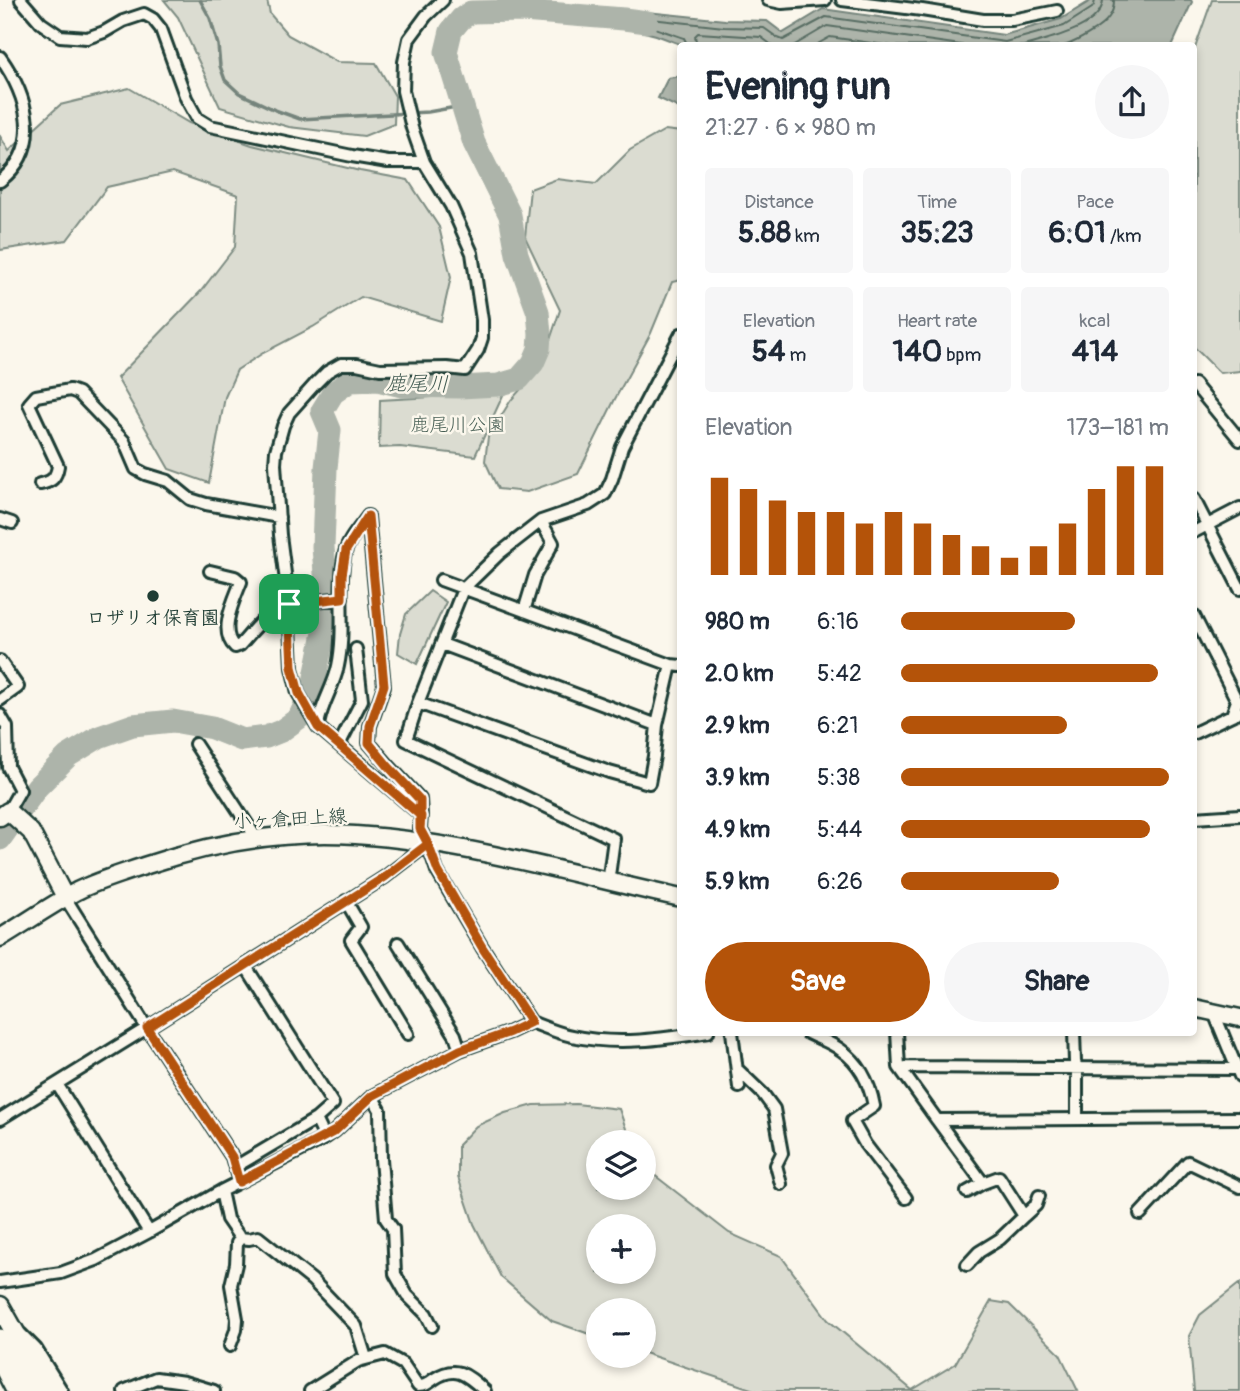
<!DOCTYPE html>
<meta charset="utf-8">
<style>
:root{--surface:#fff;--page:#f6f6f7;--text:#1f2937;--muted:#747a83;--accent:#b45309}
body{margin:0;font-family:Pangolin,"Klee One",sans-serif;background:var(--page);color:var(--text);height:100vh;display:flex;flex-direction:column;font-size:26px;white-space:nowrap}
*{box-sizing:border-box;margin:0}
p{font-size:23px;color:var(--muted)}
.icon{flex:none;width:38px;height:38px;fill:none;stroke:currentColor;stroke-width:2;stroke-linecap:round;stroke-linejoin:round}
.map{position:relative;flex:1;overflow:hidden}
.side{position:absolute;left:677px;top:42px;width:520px;height:994px;display:flex;flex-direction:column;background:var(--surface);border-radius:7px;box-shadow:0 4px 10px #0003}
.side>*{flex:none}
.buttons{position:absolute;left:586px;top:1130px;display:grid;gap:14px}
.buttons a{display:grid;place-items:center;width:70px;height:70px;border-radius:50%;background:var(--surface);box-shadow:0 4px 10px #0003;font-size:35px}
.pin{position:absolute;display:grid;place-items:center;width:60px;height:60px;color:#fff;margin:-30px;border-radius:14px;box-shadow:0 4px 10px #0006}
.round{display:grid;place-items:center;flex:none;width:74px;height:74px;border-radius:37px;background:var(--page)}
.summary{display:flex;align-items:center;justify-content:space-between;height:119px;padding:0 28px}
h1{font-size:38px;font-weight:700;line-height:52px}
.figures{display:grid;grid-template-columns:repeat(3,1fr);gap:10px;height:119px;padding:7px 28px}
.figures div{display:grid;align-content:center;border-radius:7px;background:var(--page);text-align:center}
.figures b{font-size:30px;font-weight:700}
.figures small{font-size:19px;font-weight:400}
.figures p{font-size:19px}
.chart{height:196px;padding:14px 28px}
.chart p{display:flex;justify-content:space-between}
.chart svg{width:100%;height:126px;margin-top:7px;stroke:var(--accent);stroke-width:6}
.primary-button{display:flex;gap:14px;margin-top:auto;padding:14px 28px}
.primary-button a{flex:1;height:80px;border-radius:42px;background:var(--accent);color:#fff;font-size:28px;font-weight:700;line-height:80px;text-align:center}
.primary-button a+a{background:var(--page);color:var(--text)}
ul{padding:0 28px;list-style:none;font-size:23px}
li{display:grid;grid-template-columns:112px 84px 1fr;align-items:center;height:52px}
li i{height:18px;border-radius:9px;background:var(--accent)}
.map>svg:first-child{display:block}
.green{fill:#dbdcd1;stroke:#7d8c82;stroke-width:2;fill-rule:evenodd}
.water{fill:#adb4aa;stroke:#74847b;stroke-width:2}
.lines{fill:none;stroke-linecap:round;stroke-linejoin:round}
.shore{stroke:#586d63;stroke-width:2}
.stream{stroke:#74847b;stroke-width:3.5}
.river{stroke:#adb4aa;stroke-width:23}
.street-casing{stroke:#1f3d34;stroke-width:16}
.secondary-casing{stroke:#1f3d34;stroke-width:21}
.primary-casing{stroke:#1f3d34;stroke-width:23}
.highway-casing{stroke:#1f3d34;stroke-width:26}
.street{stroke:#fbf7ec;stroke-width:10}
.secondary{stroke:#fbf7ec;stroke-width:16}
.primary{stroke:#fbf7ec;stroke-width:18}
.highway{stroke:#fbf7ec;stroke-width:21}
.route-casing{stroke:#fff;stroke-width:14}
.route{stroke:#b45309;stroke-width:9}
.poi-dot{fill:#1f3d34;stroke:#fbf7ec;stroke-width:2.5}
.labels{text-anchor:middle;dominant-baseline:central;stroke-width:5;stroke-linejoin:round;paint-order:stroke}
.park-label{font-size:19px;fill:#455d53;stroke:#fbf7ec}
.poi-label{font-size:19px;font-weight:bold;fill:#1f3d34;stroke:#fbf7ec}
.street-label{font-size:19px;fill:#1f3d34;stroke:#fbf7ec}
.water-label{font-size:21px;font-style:italic;fill:#425b52;stroke:#fbf7ec}
</style>
<div class="map">
<svg width="1240" height="1391" viewBox="0 0 1240 1391">
<rect width="100%" height="100%" fill="#fbf7ec"/>
<filter id="ink" filterUnits="userSpaceOnUse"><feTurbulence type="fractalNoise" baseFrequency=".0143" numOctaves="2"/><feDisplacementMap in="SourceGraphic" scale="14" xChannelSelector="R" yChannelSelector="G"/><feConvolveMatrix kernelMatrix="1 2 1 2 8 2 1 2 1" color-interpolation-filters="sRGB"/></filter>
<g filter="url(#ink)">
<!-- green -->
<path class="green" d="M164 0H267L270 14 288 35 337 62 376 63 395 96 394 124 364 136 289 127 220 107 178 17Z
M1212 0H1240V371L1220 373 1194 347V51Z
M129 88 189 123 252 145 360 171 408 180 439 227 451 277 441 321 361 297 313 327 263 353 237 370 225 397 209 483 169 469 117 378 201 291 235 247 238 195 173 172 107 187 67 240 0 250V136L9 151 60 105Z
M665 130 681 132V280L672 282 651 333 615 399 578 474 527 492 498 489 485 461 488 437 511 400 541 367 560 310 525 237 530 189 557 179 596 184 630 150Z
M504 393 475 456 400 447 379 448 380 400Z
M430 591 446 602 417 664 398 653 400 634 406 614Z
M576 1104 619 1109 631 1143H598V1188H644V1167L729 1233 781 1256 828 1320 912 1390 955 1364 991 1301 1009 1304 1060 1354 1078 1391H757L644 1353V1311H598V1337L552 1321 501 1277 474 1224 458 1177V1145L476 1126 505 1113 534 1105ZM598 1227H644V1272H598Z
M1240 1283V1391H1194L1189 1336 1200 1315Z"/>
<!-- water -->
<path class="water" d="M1092 0H1191L1192 2 1172 46H685L656 35 617 25 618 9 725 20 767 21 783 33 823 9 1004 35 1061 19Z
M681 76V109L658 98 668 78Z"/>
<g class="lines">
<!-- shore -->
<path class="shore" d="M688 46 684 38 649 26 647 21 651 19 724 27 764 28 778 38 783 40 826 17 1005 42 1064 26 1092 8 1094 5 1095 0
M697 46 695 36 698 33 761 37 773 46
M793 46 827 26 968 46
M814 46 830 37 892 46
M1024 46C1047 39 1102 28 1103 0
M1064 46C1076 42 1102 28 1109 17 1113 12 1114 6 1114 0"/>
<!-- stream -->
<path class="stream" d="M200 0 210 18 218 45 220 66 225 80 239 93 275 110 300 119 428 112 462 106"/>
<!-- river -->
<path class="river" d="M0 839 37 787 68 756 99 737 133 725 173 721 212 728 242 740 266 737 281 731 299 718 313 687 328 613 323 547 326 468 330 430 322 411 333 393 350 381 378 380 402 386 460 387 498 385 519 379 533 363 539 349 540 334 538 312 517 254 510 215 474 143 446 52 451 31 461 19 471 12 523 11 624 19 647 22"/>
<defs>
<path id="street" d="M21 0 41 23 60 36 87 38 104 32 123 21 144 14 153 19 161 29 186 98 197 118 210 126 352 156 388 162H424
M443 0 426 16 409 39 404 62 403 91 412 128 424 162 451 206 472 253 482 320V338L478 350 465 370 447 368 380 369 357 364H341L327 372 315 384 289 413 283 426 276 451 275 464 280 535 289 604 292 668 298 693 318 727 421 815 420 829 428 844 437 871 482 947 531 1022
M768 0 782 3 825 0
M842 0 922 10 983 20H1012L1057 11
M0 57C27 95 44 147 0 181
M1194 384 1240 440
M40 484C52 482 56 478 58 466L29 404 36 396 70 390 78 393 124 441 136 469 145 474 168 481 190 499 206 504 279 517
M1194 499 1240 589
M0 519 12 523
M1194 532 1240 508
M210 571 235 577 241 582C234 600 218 632 235 647L240 645C256 628 264 612 289 609
M441 580 671 665 681 666
M289 604 342 598
M524 611 535 575 553 543 541 521
M1194 616 1237 701 1232 715
M442 644 657 725
M0 661 18 687 0 700
M418 703 609 772 649 783 654 756 657 725 671 665
M0 715 7 727 8 767 20 790 8 811
M318 727C319 708 334 687 338 666 346 629 337 589 345 553 348 540 360 527 368 516L384 686 370 726 369 743 389 766 420 799 421 815
M1194 733 1238 712
M195 744 257 839
M339 745 362 700 356 649
M1194 818 1240 815
M608 883 614 839 406 740 418 703 463 589 500 553 541 521 588 505 605 494 612 479 622 447 681 334
M66 899 147 1028 232 1157 239 1182
M346 901 361 927 351 940 408 1034
M398 943 455 1035 460 1050
M245 965 333 1104 316 1119 325 1138
M1214 1013 1240 1076
M732 1032 739 1087
M806 1032C817 1038 831 1042 841 1050 860 1063 870 1085 874 1106L852 1121 865 1144 906 1198
M897 1032 899 1067 937 1120 1240 1118
M1074 1032 1075 1062 1077 1068V1119
M899 1067 1237 1069
M737 1069 763 1094 774 1109 782 1153 776 1165 781 1184
M57 1084 149 1232
M372 1096 380 1110 381 1159 386 1219 393 1229 395 1274 407 1295 426 1314 432 1326
M0 1119 147 1028 385 877 428 844
M937 1120 983 1183 999 1177 1024 1216 1000 1239 979 1252 967 1265
M235 1167 316 1119
M221 1191 227 1219 240 1238 249 1239 258 1237 312 1280 356 1326 366 1358
M967 1192 983 1183
M1140 1214 1188 1162 1240 1187
M1024 1216 1036 1205 1039 1196
M0 1282 61 1273 96 1260 149 1232 221 1191 325 1138 335 1131 372 1096 460 1050 510 1032 531 1022C544 1027 558 1033 572 1036 617 1046 664 1039 708 1032
M21 1334 36 1349 62 1391
M230 1346 236 1330 237 1319 231 1285 236 1264 237 1243 240 1238
M124 1391 156 1378 184 1382 214 1391
M310 1391 358 1361 385 1354 403 1364 418 1386C426 1386 427 1384 434 1379 456 1364 467 1375 485 1391"/>
<path id="secondary" d="M0 817 8 811 31 832 66 899
M0 938C25 923 51 905 77 891 99 880 124 873 147 865 204 846 264 834 325 834 444 835 564 873 681 898
M1194 1008 1240 1018"/>
<path id="primary" d="M0 1306 48 1391
M0 1360 16 1391"/>
<path id="highway" d="M0 1340 29 1391"/>
</defs>
<!-- street casing -->
<use href="#street" class="street-casing"/>
<!-- secondary casing -->
<use href="#secondary" class="secondary-casing"/>
<!-- primary casing -->
<use href="#primary" class="primary-casing"/>
<!-- highway casing -->
<use href="#highway" class="highway-casing"/>
<!-- street -->
<use href="#street" class="street"/>
<!-- secondary -->
<use href="#secondary" class="secondary"/>
<!-- primary -->
<use href="#primary" class="primary"/>
<!-- highway -->
<use href="#highway" class="highway"/>
</g>
</g>
<g class="lines" filter="url(#ink)">
<defs>
<path id="route" d="M289 604 292 667 299 693 318 727 421 816 420 829 428 844 385 877 147 1028 232 1157 239 1182 335 1131 372 1096 460 1050 510 1032 531 1022 482 947 438 871 428 844 420 829V800L388 766 369 743 370 726 384 685 368 516 346 550 342 575V598L289 604"/>
</defs>
<!-- route casing -->
<use href="#route" class="route-casing"/>
<!-- route -->
<use href="#route" class="route"/>
</g>
<!-- markers -->
<circle class="poi-dot" cx="153" cy="596" r="7"/>
<g class="labels">
<!-- park labels -->
<g class="park-label">
<text x="458" y="425">鹿尾川公園</text>
</g>
<!-- poi labels -->
<g class="poi-label">
<text x="153" y="618">ロザリオ保育園</text>
</g>
<!-- street labels -->
<g class="street-label">
<text transform="translate(290 819) rotate(-3)">小ヶ倉田上線</text>
</g>
<!-- water labels -->
<g class="water-label">
<text transform="translate(417 384) rotate(1)">鹿尾川</text>
</g>
</g>
</svg>
<div class="buttons">
<a><svg class="icon" aria-label="layers" viewBox="0 0 24 24"><path d="M12 4l9 5-9 5-9-5zM3 14l9 5 9-5"/></svg></a>
<a>+</a>
<a>−</a>
</div>
<div class="pin" style="left:289px;top:604px;background:#1e9e55"><svg class="icon" aria-label="arrive" viewBox="0 0 24 24"><path d="M6 21V4h12l-3 4 3 4H6"/></svg></div>
<section class="side">
<div class="summary"><div><h1>Evening run</h1><p>21:27 · 6 × 980 m</p></div><a class="round"><svg class="icon" aria-label="share" viewBox="0 0 24 24"><path d="M12 15V3M7 8l5-5 5 5M5 13v7h14v-7"/></svg></a></div>
<div class="figures">
<div><p>Distance</p><b>5.88<small> km</small></b></div>
<div><p>Time</p><b>35:23</b></div>
<div><p>Pace</p><b>6:01<small> /km</small></b></div>
</div>
<div class="figures">
<div><p>Elevation</p><b>54<small> m</small></b></div>
<div><p>Heart rate</p><b>140<small> bpm</small></b></div>
<div><p>kcal</p><b>414</b></div>
</div>
<div class="chart"><p><span>Elevation</span>173–181 m</p>
<svg viewBox="0 0 160 44" preserveAspectRatio="none"><path d="M5 44V10M15 44V14M25 44V18M35 44V22M45 44V22M55 44V26M65 44V22M75 44V26M85 44V30M95 44V34M105 44V38M115 44V34M125 44V26M135 44V14M145 44V6M155 44V6"/></svg>
</div>
<ul>
<li><b>980 m</b>6:16<i style="width:65%"></i></li>
<li><b>2.0 km</b>5:42<i style="width:96%"></i></li>
<li><b>2.9 km</b>6:21<i style="width:62%"></i></li>
<li><b>3.9 km</b>5:38<i style="width:100%"></i></li>
<li><b>4.9 km</b>5:44<i style="width:93%"></i></li>
<li><b>5.9 km</b>6:26<i style="width:59%"></i></li>
</ul>
<div class="primary-button"><a>Save</a><a>Share</a></div>
</section>
</div>
